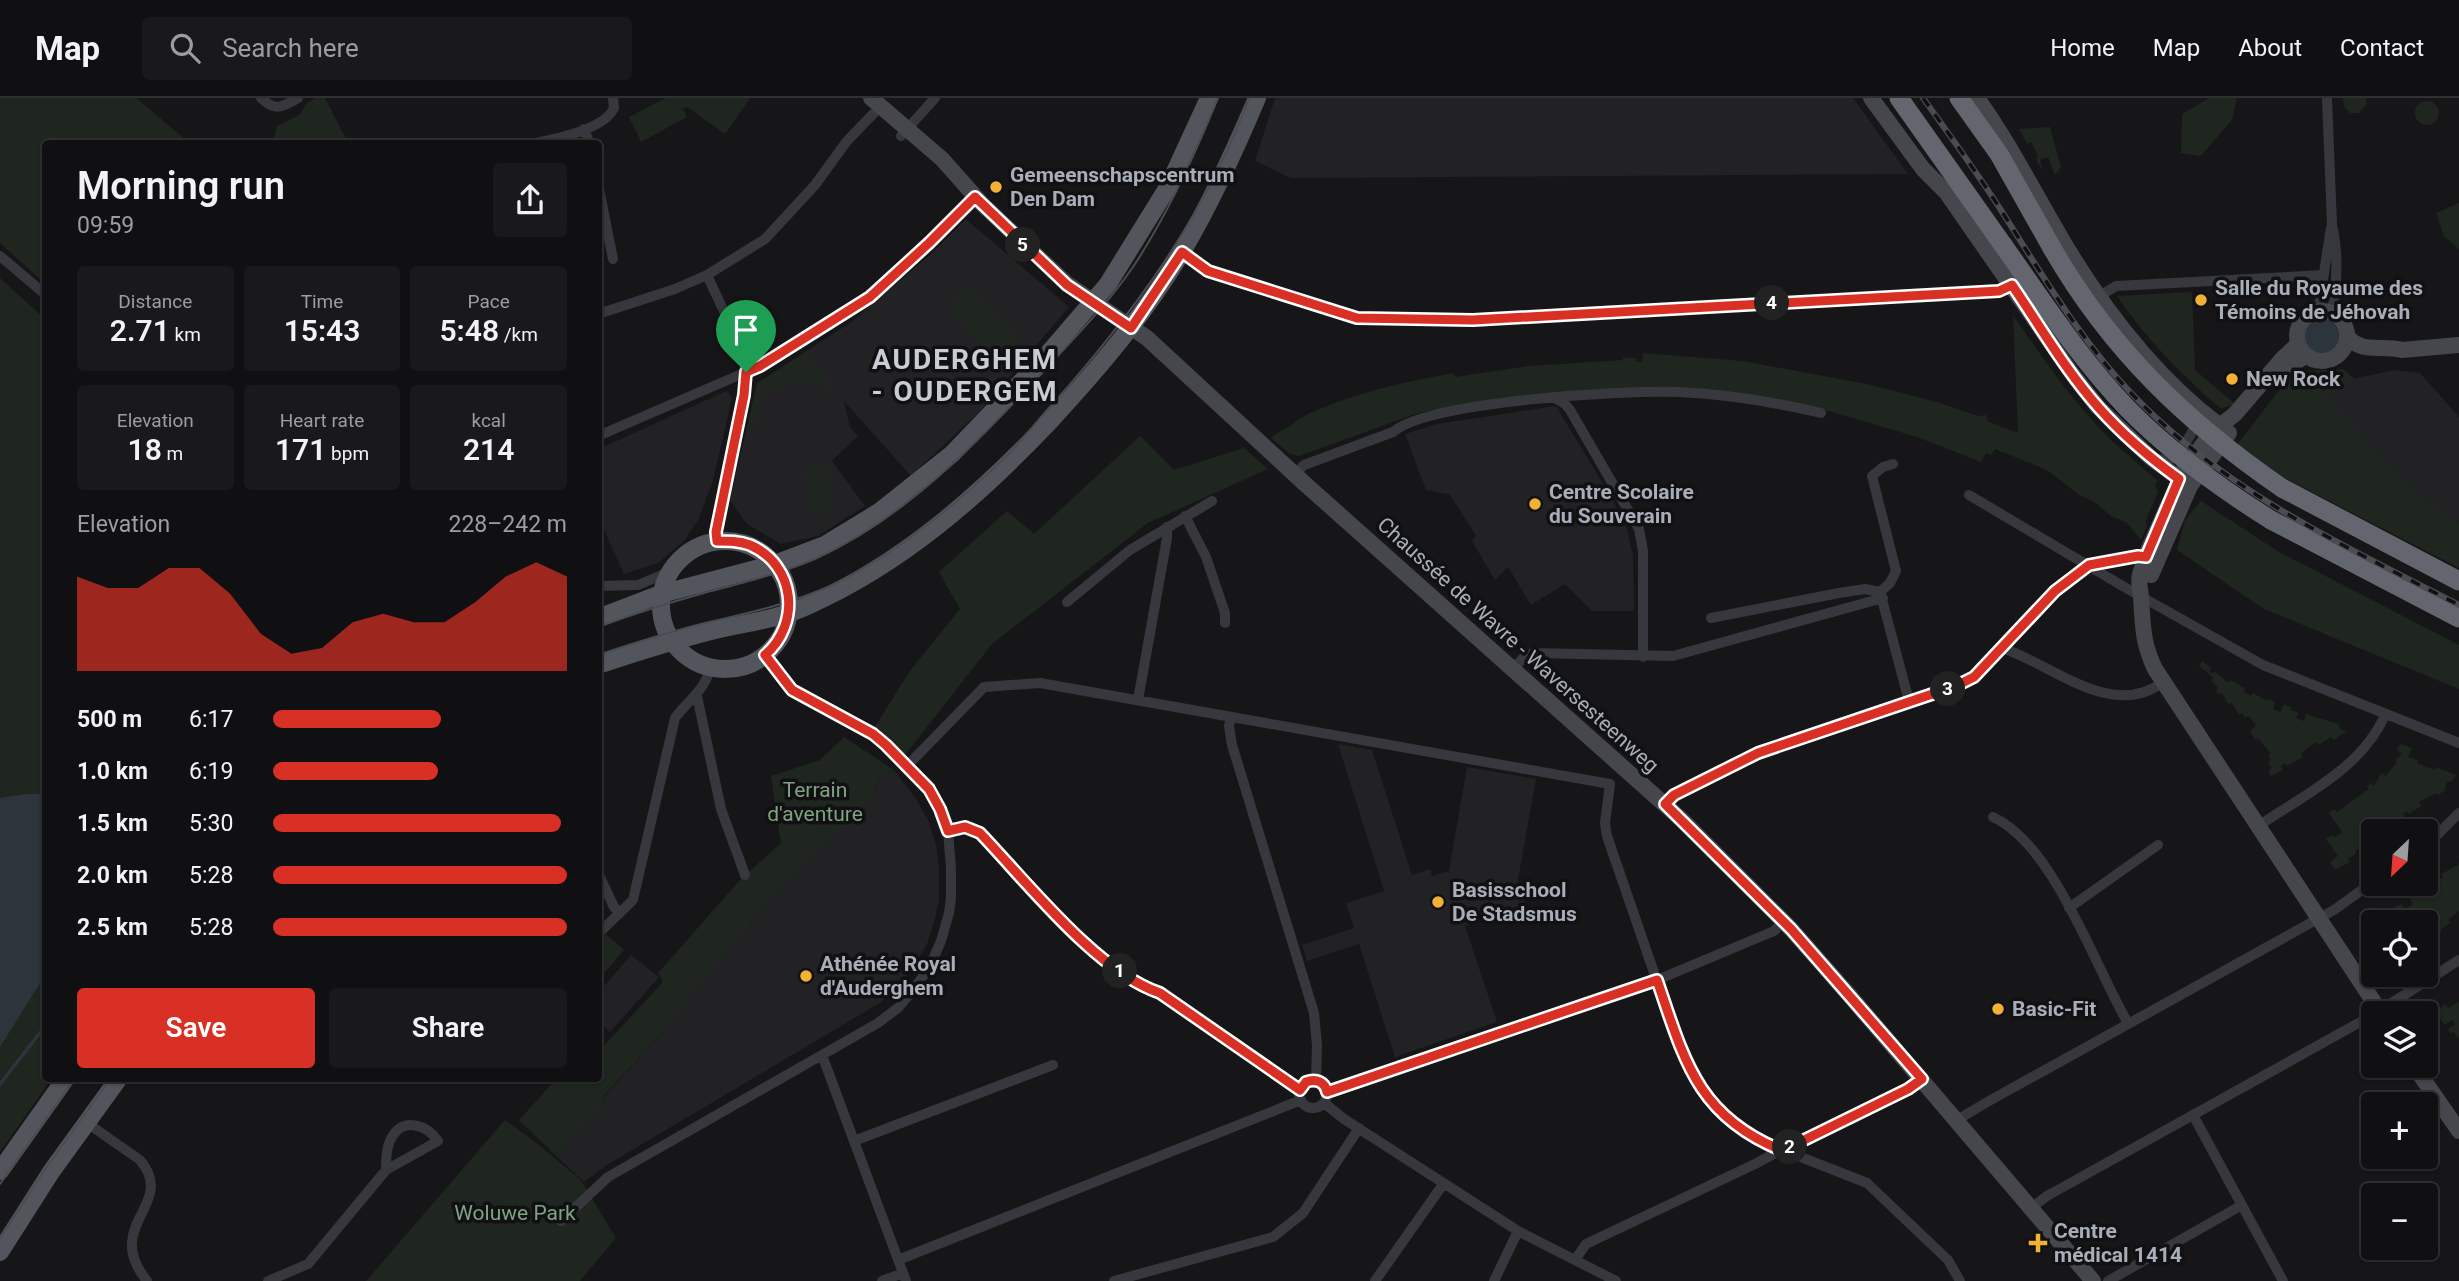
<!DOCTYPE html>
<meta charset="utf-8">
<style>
:root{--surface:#101012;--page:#19191b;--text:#f1f3f6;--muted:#9c9d9f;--line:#303032;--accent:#d93025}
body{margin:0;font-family:Roboto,sans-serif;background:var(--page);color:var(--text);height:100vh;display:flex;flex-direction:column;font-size:26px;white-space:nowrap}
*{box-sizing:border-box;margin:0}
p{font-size:23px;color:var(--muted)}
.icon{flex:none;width:38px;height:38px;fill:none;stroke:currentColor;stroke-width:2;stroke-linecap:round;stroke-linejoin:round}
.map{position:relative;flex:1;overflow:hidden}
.sheet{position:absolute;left:42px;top:42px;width:560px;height:942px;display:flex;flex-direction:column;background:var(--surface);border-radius:7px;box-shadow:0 2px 5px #0004,0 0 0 2px var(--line)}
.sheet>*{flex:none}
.needle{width:46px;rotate:205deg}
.tools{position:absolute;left:2361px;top:721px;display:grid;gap:14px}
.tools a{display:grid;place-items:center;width:77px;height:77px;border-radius:7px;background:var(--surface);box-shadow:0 2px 5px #0004,0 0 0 2px var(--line);font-size:35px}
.pin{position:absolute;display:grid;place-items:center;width:60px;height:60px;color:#fff;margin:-72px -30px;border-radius:50% 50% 50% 0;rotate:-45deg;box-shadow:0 0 7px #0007}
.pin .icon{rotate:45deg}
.km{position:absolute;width:35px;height:35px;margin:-18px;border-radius:50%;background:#222;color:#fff;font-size:19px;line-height:35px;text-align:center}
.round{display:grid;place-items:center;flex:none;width:74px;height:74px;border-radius:7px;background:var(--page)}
.overview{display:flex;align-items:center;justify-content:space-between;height:119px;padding:0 35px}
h1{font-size:38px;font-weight:600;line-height:52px}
.figures{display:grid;grid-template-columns:repeat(3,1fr);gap:10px;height:119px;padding:7px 35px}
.figures div{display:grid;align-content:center;border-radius:7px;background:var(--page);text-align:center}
.figures b{font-size:30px;font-weight:600}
.figures small{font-size:19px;font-weight:400}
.figures p{font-size:19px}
.chart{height:196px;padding:14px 35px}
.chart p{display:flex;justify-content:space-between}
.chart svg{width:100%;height:126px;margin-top:7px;fill:var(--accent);opacity:.7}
.button{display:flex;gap:14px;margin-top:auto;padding:14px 35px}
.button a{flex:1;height:80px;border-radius:7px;background:var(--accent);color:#fff;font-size:28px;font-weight:600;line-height:80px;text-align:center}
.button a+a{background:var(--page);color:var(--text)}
ul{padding:0 35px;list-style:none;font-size:23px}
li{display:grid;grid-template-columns:112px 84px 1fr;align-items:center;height:52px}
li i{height:18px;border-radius:9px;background:var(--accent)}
header{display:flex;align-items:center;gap:42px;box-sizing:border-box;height:98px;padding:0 35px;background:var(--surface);border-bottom:2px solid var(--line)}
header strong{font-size:33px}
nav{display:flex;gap:38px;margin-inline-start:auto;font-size:24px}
.search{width:490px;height:63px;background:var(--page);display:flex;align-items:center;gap:18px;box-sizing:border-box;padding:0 24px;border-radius:7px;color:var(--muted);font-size:26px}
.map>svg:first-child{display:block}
.built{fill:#222225}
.green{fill:#1e261f}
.water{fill:#2c353c}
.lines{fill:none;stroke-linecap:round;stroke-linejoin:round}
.stream{stroke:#2c353c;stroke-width:3.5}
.street{stroke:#37383d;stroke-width:10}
.secondary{stroke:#45474d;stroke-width:16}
.primary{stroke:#53555c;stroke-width:18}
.highway{stroke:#63666e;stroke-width:19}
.tram{stroke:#4a4c52;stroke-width:2}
.rail-casing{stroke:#4a4c52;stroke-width:6}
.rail{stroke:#111113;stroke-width:3.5;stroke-dasharray:10;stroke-linecap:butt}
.highway-bridge{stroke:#63666e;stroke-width:19}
.route-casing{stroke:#fff;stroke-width:14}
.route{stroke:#d93025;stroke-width:9}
.poi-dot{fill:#f2b134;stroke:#111113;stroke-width:2.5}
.labels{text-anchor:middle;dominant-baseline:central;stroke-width:7;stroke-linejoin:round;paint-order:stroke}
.poi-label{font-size:21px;font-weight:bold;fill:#a8adb8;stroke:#111113;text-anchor:start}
.street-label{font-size:21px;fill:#a8adb8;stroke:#111113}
.park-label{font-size:21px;fill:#7fa381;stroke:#111113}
.district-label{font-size:28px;font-weight:bold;letter-spacing:2px;fill:#c9ccd4;stroke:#111113}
</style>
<header>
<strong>Map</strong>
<div class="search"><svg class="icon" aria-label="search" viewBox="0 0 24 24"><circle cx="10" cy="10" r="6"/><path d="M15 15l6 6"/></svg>Search here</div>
<nav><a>Home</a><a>Map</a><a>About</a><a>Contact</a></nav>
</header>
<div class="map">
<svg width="2459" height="1183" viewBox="0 0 2459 1183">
<rect width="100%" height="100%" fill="#161618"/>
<!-- built -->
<path class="built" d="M1275 0H1853L1908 76 1291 80 1255 63Z
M966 121 1069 209 982 311 911 378 844 303 850 329 858 338 832 363 865 408 818 438 781 446 747 426 730 402 757 285 850 225 930 157Z
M2394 272 2420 275 2459 319V426L2421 397 2325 302 2344 283Z
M726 293 732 300 723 340 712 386 698 422 685 442 658 465 624 476 599 421V351Z
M1556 308 1612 401 1627 431 1633 458 1634 513H1592L1565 486 1531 507 1508 469 1495 482 1472 443 1476 438 1449 395 1447 396 1426 392 1405 336 1437 326Z
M1338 646 1372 652 1412 777 1430 771 1432 778 1449 773 1467 669 1536 681 1518 782 1526 807 1465 828 1497 924 1395 959 1359 846 1307 863 1302 847 1354 830 1346 805 1384 793Z
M894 672 916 701 928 722 936 747 939 769V802L934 824 927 846 912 871 893 894 878 906 607 1067 584 1084 555 1057 604 1005 601 1002 666 931 664 928 766 806 800 768 870 704 880 679Z
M631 857 659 879 610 934 599 924V894Z"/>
<!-- green -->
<path class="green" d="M0 0H136L190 45 46 46 45 186 0 145Z
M315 0H325L348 45H269L274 40 277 28 299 17 307 5Z
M666 0H750L725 36 687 9 683 11 687 19 641 44 629 19Z
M2209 0H2237L2232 22 2201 58 2181 55 2182 16Z
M2343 0H2366L2367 6 2359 15H2350L2344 9Z
M2415 15a12 12 0 1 1 24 0a12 12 0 1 1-24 0Z
M2050 29 2061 69 2055 77 2048 59 2040 62 2043 74 2036 61 2038 57 2031 44 2027 46 2019 31Z
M2459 105V151L2444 138 2436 115Z
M0 180 45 221 46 980H52L0 1054Z
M968 190 1020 241C1012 250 1001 259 989 257L948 209Z
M2192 194 2195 272 2235 306 2221 311C2182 277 2146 241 2117 198Z
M2013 217C2043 261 2075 307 2113 344 2128 357 2143 370 2158 383L2155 387 2158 394 2146 422 2147 429 2141 442 2127 425 2111 418 2093 403 2079 397 2047 372 1995 351 1991 357 1986 355 1981 364 1917 339 1829 313 1782 303 1699 293 1473 305 1418 315 1299 358 1290 356 1271 340C1276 335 1283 332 1289 329 1294 326 1297 321 1302 319 1349 296 1403 284 1454 275L1455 279 1529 268 1623 262V260H1636L1637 264H1642L1643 255 1742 263 1867 286 1937 304 1978 318 1987 317V323L2018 335Z
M807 254 833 289 798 285 764 292 754 332 747 330 757 285Z
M2343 271 2356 282 2344 283 2326 302 2421 397 2459 426V470L2285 380 2237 347 2293 274Z
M1140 338 1174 372 1244 350 1268 371 1148 425 992 546 905 657 873 632 909 574 960 511 939 474 1007 413 1034 436Z
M828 367 834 415 812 416 804 371Z
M2201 403 2279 454 2459 547V591L2264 511 2177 452 2185 422Z
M2202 563 2211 570 2210 574 2213 575 2214 573 2227 584 2232 583 2245 590 2244 594 2251 598 2253 595 2267 603 2268 601 2275 604 2273 611 2280 614 2284 606 2291 609 2290 612 2298 614 2296 620 2304 623 2306 616 2338 626 2341 632 2347 633 2334 642 2331 639 2319 647 2316 644 2301 655 2303 659 2287 668 2285 665 2281 668 2283 672 2270 679 2269 672 2272 670 2268 665 2271 662 2268 658 2271 656 2258 640 2255 642 2250 633 2256 628 2249 618 2245 620 2242 615 2239 617 2232 605 2228 606 2222 595 2219 597 2216 592 2218 590 2211 582 2214 580 2199 568Z
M844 639 894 672 880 679 870 704 814 756 766 806 665 928 667 930 601 1001 604 1005 555 1057 519 1022 557 980H598L599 953 663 884 658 875 740 782 781 745 771 678 820 662Z
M2401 646 2412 650 2408 659 2418 662 2417 665 2435 672 2436 669 2456 677 2451 684 2447 683 2444 693 2438 697 2436 695 2419 704 2421 708 2409 716 2407 713 2403 716 2406 721 2399 725V730L2390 733 2387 730 2382 733H2373V741L2362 746 2363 748 2355 753 2356 756 2348 761 2350 764 2335 772 2330 764 2338 758 2326 741 2332 737 2334 740 2342 734 2329 715 2334 711 2337 714 2369 691 2367 688 2371 685 2373 688 2382 675 2386 678 2397 664 2395 662 2402 656 2396 651Z
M2459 763V813L2448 822 2450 825 2442 830 2440 836 2435 839 2432 835 2426 839V824H2381L2386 821 2383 816 2401 806 2405 811 2413 806 2409 800 2417 794 2419 797 2430 790 2433 794 2438 791 2437 788 2441 785 2439 782 2443 779 2441 776 2458 767Z
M606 836 624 852 599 881V845Z
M2459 904V941L2454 934 2451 936 2448 931 2455 926 2453 922 2444 927 2436 913 2446 906 2448 910Z
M505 1022 534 1043 581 1082 616 1140 580 1183H366Z"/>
<!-- water -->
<path class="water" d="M2303 239a18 18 0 1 1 36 0a18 18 0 1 1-36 0Z
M26 696H45V877L0 949V700Z"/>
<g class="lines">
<!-- stream -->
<path class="stream" d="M0 986 46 927"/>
<!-- street -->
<path class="street" d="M261 0C275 14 283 9 298 0
M2327 0 2332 127C2339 156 2337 186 2332 215
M584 31 590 46
M901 38 935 0
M531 46C554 41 604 32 614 10L613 0
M598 86 613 161
M1182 154 1208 173 1357 220 1473 222 1999 193 2012 187
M0 158 46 197
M707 177 746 261 744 297 716 434 717 443
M2098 199 2116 188 2324 177
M2318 213 2331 130
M598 216 675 191 707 177 765 141 815 87 847 43 874 15
M1556 301 1565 306 1570 312 1639 431 1643 453V559
M598 338 760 268 840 218 870 199 897 175 975 99
M2154 361 2169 362C2182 351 2192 339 2196 323
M1296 375 1304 367 1393 334C1429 303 1625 292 1678 294 1726 296 1774 304 1821 315
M1969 397 2126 490 2263 567 2459 645
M1185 418 1206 459 1225 515V525
M598 488 638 487 669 474
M1880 494 1890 485 1896 473 1872 378 1883 369 1893 366
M1067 504 1130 452 1212 403
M1711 520 1839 495 1865 491 1880 494 1909 603
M2002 550C2052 566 2112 623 2163 584
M1514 570 1523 560 1533 555 1673 558 1883 500
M697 598 721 711 745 777
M1138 602 1167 440V429
M1231 619 1229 628 1232 647 1314 915 1317 947 1316 982
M907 668 984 589 1040 585 1610 686
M1610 686 1605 725 1607 738 1683 959 1714 1009 1737 1029 1760 1043 1867 1085 1948 1162 1960 1183
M1665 706 1674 697 1758 655 1956 588 1974 579 2055 493 2089 466 2138 458 2151 461
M1993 719C2054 747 2094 867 2128 925
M2258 728C2304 697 2362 670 2385 617
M948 733 965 729 980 735 1096 856 1144 890 1159 896 1300 992
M2426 748 2459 715
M598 775 614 809 620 815
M2069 810 2158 747
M598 836 633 802 675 620C691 599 701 597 711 570
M2376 915 2459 862
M822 957 906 1183
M1299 996a14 14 0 1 1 28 0a14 14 0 1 1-28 0Z
M1327 994 1657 882 1774 833 1783 824
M1324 1005 1344 1021 1518 1133 1616 1183
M2193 1017 2283 1183
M1957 1022 1989 1003 2334 812 2373 784
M87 1025 140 1062C178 1107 101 1126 147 1183
M854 1043 1053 967
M2031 1110 2047 1098 2373 917
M561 1123 608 1079 878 925 899 909 919 884 930 868 941 843 949 815 951 800V770L948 733 940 711 929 691 886 647 873 636 792 592 765 557
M898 1162 1301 1002
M1575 1162 1586 1146 1755 1066 1781 1052 1796 1047 1908 991 1922 981
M268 1183 308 1166 386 1072 438 1043C427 1027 404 1019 392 1039 386 1049 386 1061 386 1072
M882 1183 903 1175
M1114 1183 1273 1139 1303 1115 1359 1030
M1375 1183 1444 1085
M1494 1183 1518 1133
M2108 1183 2242 1107"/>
<!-- secondary -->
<path class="secondary" d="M871 0 942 61 982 106 1067 186 1147 240 1304 385 1682 722 1791 831 1850 898 2093 1183
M1871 0 1923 71 1946 94 2073 277 2098 309 2151 360 2190 388
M1977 0C2013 50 2039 104 2070 155 2110 220 2159 282 2220 328L2221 338
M2297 238a25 25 0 1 1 50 0a25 25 0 1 1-50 0Z
M2347 238C2362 257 2382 246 2402 252L2459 247
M2298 246 2283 260 2235 316 2212 334 2184 372 2149 450 2140 476C2138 484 2140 490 2141 499 2143 527 2142 544 2155 571L2381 915
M2281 272 2306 258
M2151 477 2190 388 2229 335
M2414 968 2459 1033"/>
<!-- primary -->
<path class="primary" d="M661 507a64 64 0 1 1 128 0a64 64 0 1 1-128 0Z
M598 520 661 496 775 466 825 447 879 414 952 356 1046 258 1108 186 1168 89 1209 0
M598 567C637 554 675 542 715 532 745 525 779 521 807 508 902 466 980 397 1050 323 1099 270 1146 215 1183 152 1212 103 1235 52 1257 0
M0 1073 66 980
M0 1154 51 1074 119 980"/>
<!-- highway -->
<path class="highway" d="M1899 0 2003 147
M1959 0 1999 56 2052 150
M2282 390 2459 483
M2271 422 2459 520"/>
<!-- tram -->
<path class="tram" d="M598 529C633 516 668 505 704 495 742 485 779 476 815 461 906 420 976 345 1043 274 1075 239 1109 205 1135 166 1169 114 1195 57 1218 0
M598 557C634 545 669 534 705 525 748 515 791 506 832 487 892 458 947 414 995 369 1015 352 1031 330 1049 310 1131 219 1206 117 1249 0
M0 1086 75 980
M0 1140 46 1070 111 980"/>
<defs>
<path id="rail" d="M1923 0C1949 36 1975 72 1999 109 2040 173 2078 239 2131 295 2226 394 2339 445 2459 507"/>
</defs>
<!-- rail casing -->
<use href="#rail" class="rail-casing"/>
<!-- rail -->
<use href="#rail" class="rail"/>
<!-- highway-bridge -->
<path class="highway-bridge" d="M2003 147C2042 202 2080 261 2127 310 2169 353 2220 390 2271 422
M2052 150C2110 251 2186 324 2282 390"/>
</g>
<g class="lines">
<defs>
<path id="route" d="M975 99 1067 187 1131 230 1182 154 1208 173 1357 220 1473 222 1999 193 2012 187C2040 228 2066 273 2099 310 2123 337 2150 360 2179 381L2146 459 2138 458 2089 467 2055 493 1974 579 1956 588 1758 655 1674 697 1665 706 1791 831 1922 981 1908 991 1796 1046 1781 1052C1697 1018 1684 961 1657 882L1327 994C1325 984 1316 980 1306 984L1300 992 1160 895C1097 874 1026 783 980 735L965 729 948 733 940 711 929 691 886 647 873 636 792 592 765 557C801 526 796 467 750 447 739 443 729 443 717 443L716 434 744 297 746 274 760 268 870 199 929 145Z"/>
</defs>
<!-- route casing -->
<use href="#route" class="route-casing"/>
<!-- route -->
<use href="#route" class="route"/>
</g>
<!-- markers -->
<g class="poi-dot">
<circle cx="996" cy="89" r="7"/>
<circle cx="2201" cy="202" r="7"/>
<circle cx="2232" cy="281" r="7"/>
<circle cx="1535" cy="406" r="7"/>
<circle cx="1438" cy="804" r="7"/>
<circle cx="806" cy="878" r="7"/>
<circle cx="1998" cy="911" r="7"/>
<path d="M2034.5 1134.5h7v7h7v7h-7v7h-7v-7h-7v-7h7z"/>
</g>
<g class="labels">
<!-- poi labels -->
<g class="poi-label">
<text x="1010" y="77">Gemeenschapscentrum<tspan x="1010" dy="24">Den Dam</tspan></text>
<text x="2215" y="190">Salle du Royaume des<tspan x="2215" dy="24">Témoins de Jéhovah</tspan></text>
<text x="2246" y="281">New Rock</text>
<text x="1549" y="394">Centre Scolaire<tspan x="1549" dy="24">du Souverain</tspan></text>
<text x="1452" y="792">Basisschool<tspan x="1452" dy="24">De Stadsmus</tspan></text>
<text x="820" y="866">Athénée Royal<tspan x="820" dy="24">d'Auderghem</tspan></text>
<text x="2012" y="911">Basic-Fit</text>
<text x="2054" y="1133">Centre<tspan x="2054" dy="24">médical 1414</tspan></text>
</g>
<!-- street labels -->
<g class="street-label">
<text transform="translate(1518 547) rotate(42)">Chaussée de Wavre - Waversesteenweg</text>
</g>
<!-- park labels -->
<g class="park-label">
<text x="815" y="692">Terrain<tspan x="815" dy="24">d'aventure</tspan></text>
<text x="515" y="1115">Woluwe Park</text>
</g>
<!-- district labels -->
<g class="district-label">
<text x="965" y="261">AUDERGHEM<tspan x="965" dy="32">- OUDERGEM</tspan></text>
</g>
</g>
</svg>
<div class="tools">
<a><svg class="needle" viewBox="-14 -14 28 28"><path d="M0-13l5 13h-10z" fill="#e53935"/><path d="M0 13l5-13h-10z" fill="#9c9d9f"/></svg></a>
<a><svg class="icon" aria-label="locate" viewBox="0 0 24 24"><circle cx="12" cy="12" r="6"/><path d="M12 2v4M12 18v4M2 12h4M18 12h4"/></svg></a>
<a><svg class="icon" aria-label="layers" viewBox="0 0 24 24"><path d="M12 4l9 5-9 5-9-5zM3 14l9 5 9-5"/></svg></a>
<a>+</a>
<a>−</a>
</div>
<div class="pin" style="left:746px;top:274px;background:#1e9e55"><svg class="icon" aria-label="arrive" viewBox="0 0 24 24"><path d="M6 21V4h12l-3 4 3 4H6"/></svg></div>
<b class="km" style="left:1120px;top:873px">1</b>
<b class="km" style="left:1790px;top:1049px">2</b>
<b class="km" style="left:1948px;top:591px">3</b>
<b class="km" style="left:1772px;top:205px">4</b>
<b class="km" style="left:1023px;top:147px">5</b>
<section class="sheet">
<div class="overview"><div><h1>Morning run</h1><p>09:59</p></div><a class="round"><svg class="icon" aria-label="share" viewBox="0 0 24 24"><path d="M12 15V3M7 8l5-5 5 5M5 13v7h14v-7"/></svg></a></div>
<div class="figures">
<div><p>Distance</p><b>2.71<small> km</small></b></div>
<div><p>Time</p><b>15:43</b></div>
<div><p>Pace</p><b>5:48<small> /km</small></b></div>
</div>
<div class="figures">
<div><p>Elevation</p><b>18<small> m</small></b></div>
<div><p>Heart rate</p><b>171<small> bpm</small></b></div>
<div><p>kcal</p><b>214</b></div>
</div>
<div class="chart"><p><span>Elevation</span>228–242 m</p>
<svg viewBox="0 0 160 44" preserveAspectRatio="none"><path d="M0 44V11L10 15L20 15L30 8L40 8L50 17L60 31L70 38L80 36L90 27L100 24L110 27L120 27L130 20L140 11L150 6L160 11V44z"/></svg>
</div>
<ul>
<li><b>500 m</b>6:17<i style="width:57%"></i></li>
<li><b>1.0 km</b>6:19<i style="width:56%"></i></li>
<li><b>1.5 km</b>5:30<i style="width:98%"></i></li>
<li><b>2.0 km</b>5:28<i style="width:100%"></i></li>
<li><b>2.5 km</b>5:28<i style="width:100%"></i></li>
</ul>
<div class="button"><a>Save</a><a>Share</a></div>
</section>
</div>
